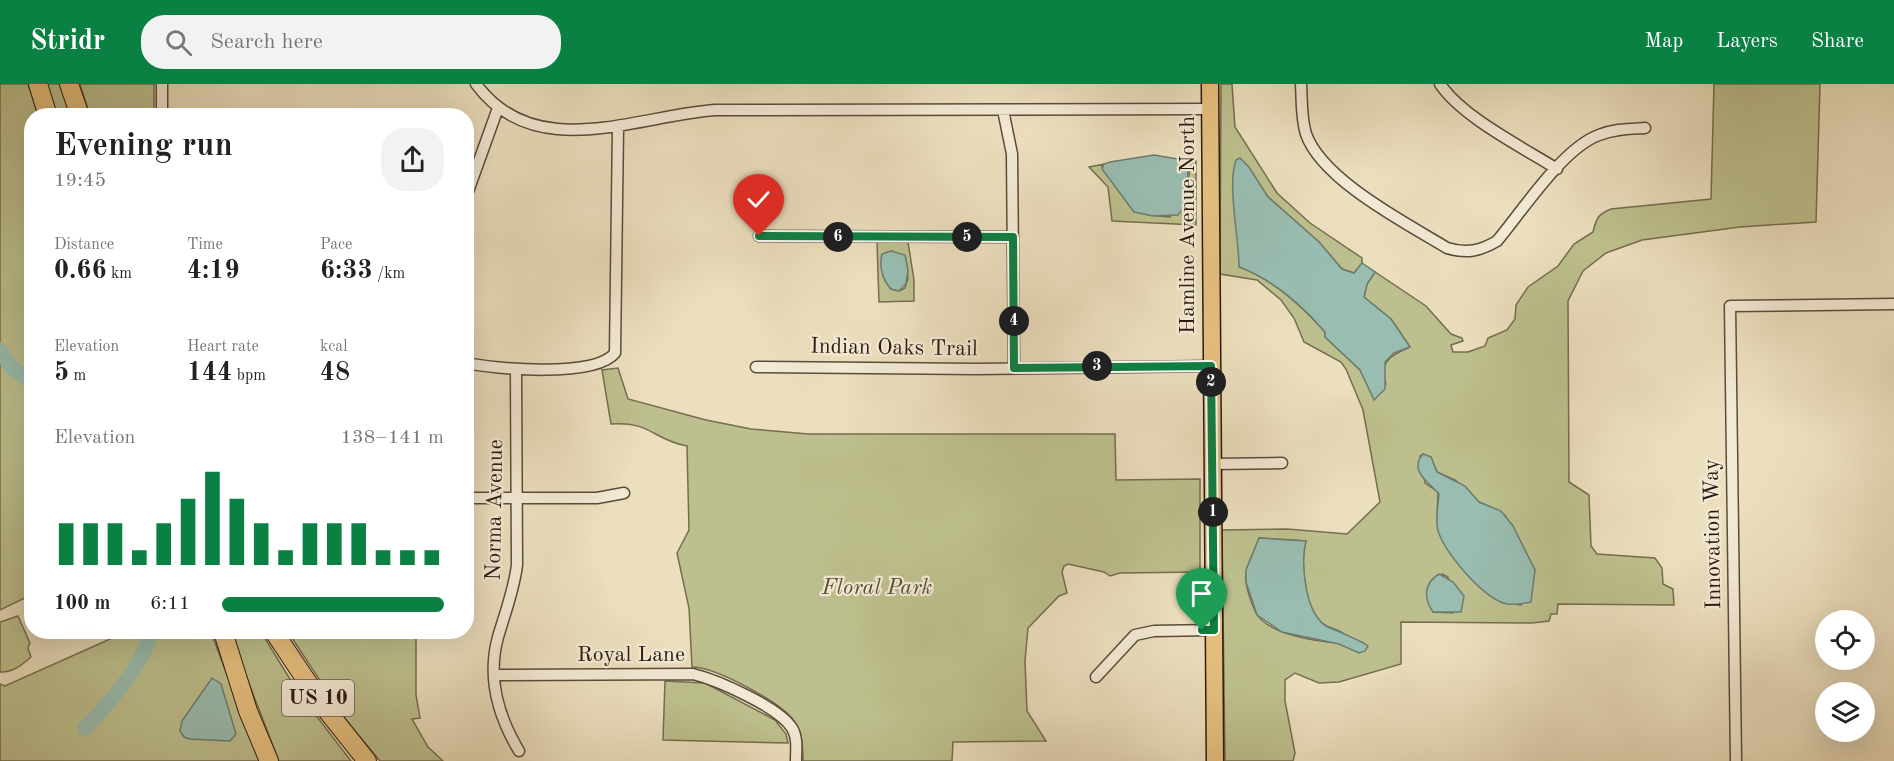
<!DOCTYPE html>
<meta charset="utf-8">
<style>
:root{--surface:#fff;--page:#f2f2f2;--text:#222;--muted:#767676;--accent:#0b8043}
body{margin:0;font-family:"Old Standard TT",serif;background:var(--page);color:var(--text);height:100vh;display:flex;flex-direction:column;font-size:22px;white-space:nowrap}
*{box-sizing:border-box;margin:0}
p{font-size:20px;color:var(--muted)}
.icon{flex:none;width:33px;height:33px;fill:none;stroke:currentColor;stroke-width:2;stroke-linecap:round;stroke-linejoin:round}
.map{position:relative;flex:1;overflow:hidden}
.drawer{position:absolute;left:24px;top:24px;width:450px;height:531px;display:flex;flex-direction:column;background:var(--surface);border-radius:24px;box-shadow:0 6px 24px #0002}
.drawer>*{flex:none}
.tools{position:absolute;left:1815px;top:526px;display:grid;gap:12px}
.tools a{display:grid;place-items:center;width:60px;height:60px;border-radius:50%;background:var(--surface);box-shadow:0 6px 24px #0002;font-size:30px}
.pin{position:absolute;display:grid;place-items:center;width:51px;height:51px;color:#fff;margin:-62px -26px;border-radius:50% 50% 50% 0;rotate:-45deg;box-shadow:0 0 6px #0007}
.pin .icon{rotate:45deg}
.km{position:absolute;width:30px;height:30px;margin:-15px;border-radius:50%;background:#222;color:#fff;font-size:16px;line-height:30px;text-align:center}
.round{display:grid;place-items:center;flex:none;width:63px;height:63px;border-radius:24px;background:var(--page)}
.summary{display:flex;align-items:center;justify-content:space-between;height:102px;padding:0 30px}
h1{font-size:33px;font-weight:800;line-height:45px}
.metrics{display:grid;grid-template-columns:repeat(3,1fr);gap:9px;height:102px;padding:6px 30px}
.metrics div{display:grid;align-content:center}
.metrics b{font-size:26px;font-weight:800}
.metrics small{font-size:16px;font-weight:400}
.metrics p{font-size:16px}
.chart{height:168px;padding:12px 30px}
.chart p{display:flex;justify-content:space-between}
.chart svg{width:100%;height:108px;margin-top:6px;stroke:var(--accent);stroke-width:6}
ul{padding:0 30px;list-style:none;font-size:20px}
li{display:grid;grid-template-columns:96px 72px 1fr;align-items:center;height:45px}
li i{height:15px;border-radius:8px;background:var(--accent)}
header{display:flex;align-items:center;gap:36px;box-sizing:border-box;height:84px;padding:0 30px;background:var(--accent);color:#fff}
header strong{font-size:28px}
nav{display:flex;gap:33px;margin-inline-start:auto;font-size:21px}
.search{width:420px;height:54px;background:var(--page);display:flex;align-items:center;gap:15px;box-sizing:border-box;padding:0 21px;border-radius:24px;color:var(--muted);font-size:22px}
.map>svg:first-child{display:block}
.green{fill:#bdc08e;stroke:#746d4e;stroke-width:1.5;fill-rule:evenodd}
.water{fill:#99bdb1;stroke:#6d7c70;stroke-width:1.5}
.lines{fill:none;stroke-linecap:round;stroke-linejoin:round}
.river{stroke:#99bdb1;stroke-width:15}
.minor-casing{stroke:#5b4b3b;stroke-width:13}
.primary-casing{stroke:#2b1a0f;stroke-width:19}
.motorway-casing{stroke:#2b1a0f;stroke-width:20}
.minor{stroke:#f3ead5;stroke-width:10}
.primary{stroke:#e6c07f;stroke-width:16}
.motorway{stroke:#e6c07f;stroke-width:18}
.route-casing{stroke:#fff;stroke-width:12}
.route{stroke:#0b8043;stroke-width:8}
.labels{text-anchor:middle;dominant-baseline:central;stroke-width:4.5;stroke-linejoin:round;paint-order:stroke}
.shield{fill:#f3ead5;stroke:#67584a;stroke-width:1.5}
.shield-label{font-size:21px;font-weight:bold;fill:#2b1a0f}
.street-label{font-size:22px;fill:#2b1a0f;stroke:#f3ead5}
.park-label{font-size:22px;font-style:italic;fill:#574c35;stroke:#f3ead5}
</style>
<header>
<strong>Stridr</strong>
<div class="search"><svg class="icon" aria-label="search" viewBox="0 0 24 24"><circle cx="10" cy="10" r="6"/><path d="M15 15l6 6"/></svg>Search here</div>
<nav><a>Map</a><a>Layers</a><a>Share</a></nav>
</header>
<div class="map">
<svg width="1894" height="677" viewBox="0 0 1894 677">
<rect width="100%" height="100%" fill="#ecdfbe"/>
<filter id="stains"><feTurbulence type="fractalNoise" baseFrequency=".00333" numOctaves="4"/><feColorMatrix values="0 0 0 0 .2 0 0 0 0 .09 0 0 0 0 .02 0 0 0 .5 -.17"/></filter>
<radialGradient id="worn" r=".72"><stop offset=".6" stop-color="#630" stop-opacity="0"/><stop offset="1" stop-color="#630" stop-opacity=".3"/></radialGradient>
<!-- green -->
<path class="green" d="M0 0H28L38 31 32 32 31 511 0 526Z
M45 0H60L70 31H56Z
M80 0H154V31H90Z
M1221 0H1232L1235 43 1277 109 1310 139 1362 174V179L1354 189 1342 185 1319 158 1268 113 1258 99 1239 155V182C1274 197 1300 220 1325 248V253L1360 286 1365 296 1386 300C1378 278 1391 271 1410 263L1391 235 1364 213 1367 200 1375 188 1426 222 1451 250 1462 254 1463 257 1451 261 1453 268H1468L1485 262 1488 254 1507 246 1515 235 1516 221 1528 203 1558 182 1574 160 1593 148C1596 135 1598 130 1611 125L1711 115 1714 0H1820L1816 138 1740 143 1642 156 1606 169 1583 187 1568 217 1569 398 1589 411 1591 462 1597 470 1655 474 1662 484 1663 500 1673 505 1674 521 1558 520 1557 530H1551L1549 537 1532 539 1401 538V580L1339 598 1319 599 1295 589 1285 596V617L1295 669 1293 677H1225L1222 446 1287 445 1347 450 1380 418 1363 326 1346 285 1341 278 1304 258 1294 234 1281 216 1257 196 1220 190ZM1423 370 1431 373 1437 388 1455 396 1479 418 1505 431 1535 486 1521 521 1505 519 1494 514 1462 484 1437 432 1438 408 1425 399 1420 372ZM1259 454 1306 457C1300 478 1304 524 1322 539 1327 543 1333 544 1339 547 1348 552 1353 557 1364 559 1338 561 1271 555 1256 529 1252 521 1247 506 1246 498 1243 484 1256 467 1259 454ZM1442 490 1448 493 1453 529 1433 528Z
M1187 77H1196V141L1112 137 1108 103 1089 83 1104 80 1102 83 1104 87C1138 114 1112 129 1170 133L1188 105 1190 78Z
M877 158H908L914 196V217L879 218ZM891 167 906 174 908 194 905 204 899 207 891 205 883 192V170Z
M618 284 628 315 706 336 751 345 809 350H1115L1116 396 1200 395V488L1120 489 1110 492 1104 488 1068 480 1064 482 1062 488 1067 509 1059 512 1028 544 1025 577 1027 627 1046 657 953 658 952 677H803C803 663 802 649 794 637 781 618 715 583 692 583L689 524 677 469 689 446 687 362C653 356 651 337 611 340L602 286Z
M18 532 30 559 28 564 31 573C22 581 12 589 0 588V538Z
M115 548H211L259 677H0V600L5 602 117 552Z
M229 548H261L298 608 351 677H279Z
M288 548H416V611L420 634 412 635 428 663 443 677H380L346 636Z
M665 597 705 599 775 636 786 650 788 659 663 656Z"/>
<!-- water -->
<path class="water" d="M1154 71 1184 76 1192 80 1188 87 1186 121 1178 131 1153 132 1134 128 1102 85 1104 80 1110 78Z
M1240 74 1249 83 1268 113 1319 158 1342 185 1354 189 1362 179 1375 188 1367 200 1364 213 1391 235 1410 263 1394 269 1385 278V305L1374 316 1360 286 1325 253V248C1301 220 1274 196 1239 183 1239 153 1227 101 1236 76Z
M891 167 905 171 908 186 906 200 899 207 891 205C882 195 879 182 882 170Z
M1423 370 1431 373 1437 388 1465 402 1479 418 1501 427 1513 442 1535 486 1531 518C1522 520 1512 522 1503 519 1480 510 1446 470 1438 447 1435 436 1438 422 1439 410 1430 399 1408 387 1423 370Z
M1259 454 1306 457C1300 479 1305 534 1330 544 1336 546 1365 559 1368 562L1365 567 1359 569 1339 560 1282 548 1257 531 1246 498V486Z
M1439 490 1453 498 1464 512 1461 528H1433C1423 514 1424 499 1439 490Z
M212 594 221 600 236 650 230 657 190 655 184 653 180 647 182 637Z"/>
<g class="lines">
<!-- river -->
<path class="river" d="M0 266 11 283 32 298
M85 644C112 616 140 585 152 548"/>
<defs>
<path id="minor" d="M162 0V32
M476 0C535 80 635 32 715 26L1210 25
M1301 0C1302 17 1301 34 1306 50 1322 96 1406 139 1447 164 1467 170 1480 167 1497 157 1523 126 1563 64 1599 51 1614 45 1629 45 1645 44
M1440 0C1462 33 1522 63 1557 85
M1003 26 1012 70 1014 284
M466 113 498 24
M759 152 1013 153
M466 279C496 285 595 294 615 269L618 43
M756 283 977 285 1211 282
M516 287 517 481C514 506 505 529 498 553 487 593 498 632 519 667
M1212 380 1282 379
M466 414H597L624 409
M494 591 693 590C717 596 779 623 792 644 798 654 796 666 796 677
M1096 593 1135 551 1154 547 1214 546
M1736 677 1730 222 1894 220"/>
<path id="primary" d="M1210 0 1215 677"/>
<path id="motorway" d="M38 0 48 32
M69 0 80 32
M223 548 248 627 269 677
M274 548 324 623 367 677"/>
</defs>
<!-- minor casing -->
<use href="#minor" class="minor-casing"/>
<!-- primary casing -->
<use href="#primary" class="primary-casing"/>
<!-- motorway casing -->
<use href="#motorway" class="motorway-casing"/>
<!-- minor -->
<use href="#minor" class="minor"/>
<!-- primary -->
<use href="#primary" class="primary"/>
<!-- motorway -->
<use href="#motorway" class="motorway"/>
</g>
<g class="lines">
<defs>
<path id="route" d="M759 152 1013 153 1014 284 1211 282 1214 546H1202"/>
</defs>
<!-- route casing -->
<use href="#route" class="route-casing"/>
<!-- route -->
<use href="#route" class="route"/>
</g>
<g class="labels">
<!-- shield labels -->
<rect class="shield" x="282" y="596" width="72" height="36" rx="4.5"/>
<g class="shield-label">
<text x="318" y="614">US 10</text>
</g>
<!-- street labels -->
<g class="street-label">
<text transform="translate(1188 141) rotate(-90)">Hamline Avenue North</text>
<text transform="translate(894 264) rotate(1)">Indian Oaks Trail</text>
<text transform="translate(495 426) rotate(-89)">Norma Avenue</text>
<text transform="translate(1713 450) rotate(-91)">Innovation Way</text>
<text x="631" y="571">Royal Lane</text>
</g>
<!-- park labels -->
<g class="park-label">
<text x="877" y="504">Floral Park</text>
</g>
</g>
<rect width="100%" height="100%" filter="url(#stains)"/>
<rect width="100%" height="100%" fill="url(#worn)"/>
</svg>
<div class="tools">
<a><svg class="icon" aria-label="locate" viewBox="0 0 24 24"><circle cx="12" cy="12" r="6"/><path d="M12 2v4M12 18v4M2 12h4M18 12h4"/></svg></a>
<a><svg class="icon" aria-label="layers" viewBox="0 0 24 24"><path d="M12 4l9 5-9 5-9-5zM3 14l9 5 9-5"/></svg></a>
</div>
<div class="pin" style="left:1202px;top:546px;background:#1e9e55"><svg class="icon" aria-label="arrive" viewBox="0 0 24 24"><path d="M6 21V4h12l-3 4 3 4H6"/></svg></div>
<div class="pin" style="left:759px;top:152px;background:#d93025"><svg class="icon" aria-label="check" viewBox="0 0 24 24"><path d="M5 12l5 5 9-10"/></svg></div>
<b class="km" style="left:1213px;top:428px">1</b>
<b class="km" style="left:1211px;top:298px">2</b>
<b class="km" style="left:1097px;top:282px">3</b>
<b class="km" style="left:1014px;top:237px">4</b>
<b class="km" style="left:967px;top:153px">5</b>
<b class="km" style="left:838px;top:153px">6</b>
<section class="drawer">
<div class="summary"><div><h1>Evening run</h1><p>19:45</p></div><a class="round"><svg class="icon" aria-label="share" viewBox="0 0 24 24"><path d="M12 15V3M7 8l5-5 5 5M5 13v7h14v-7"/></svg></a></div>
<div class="metrics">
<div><p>Distance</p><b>0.66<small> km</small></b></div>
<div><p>Time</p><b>4:19</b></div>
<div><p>Pace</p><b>6:33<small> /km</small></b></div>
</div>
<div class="metrics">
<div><p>Elevation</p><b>5<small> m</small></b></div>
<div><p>Heart rate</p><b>144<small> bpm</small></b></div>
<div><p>kcal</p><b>48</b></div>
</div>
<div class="chart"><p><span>Elevation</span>138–141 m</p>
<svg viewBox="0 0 160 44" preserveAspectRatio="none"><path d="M5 44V27M15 44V27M25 44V27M35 44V38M45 44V27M55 44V17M65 44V6M75 44V17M85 44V27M95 44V38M105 44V27M115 44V27M125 44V27M135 44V38M145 44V38M155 44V38"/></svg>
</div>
<ul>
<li><b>100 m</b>6:11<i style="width:100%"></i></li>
</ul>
</section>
</div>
